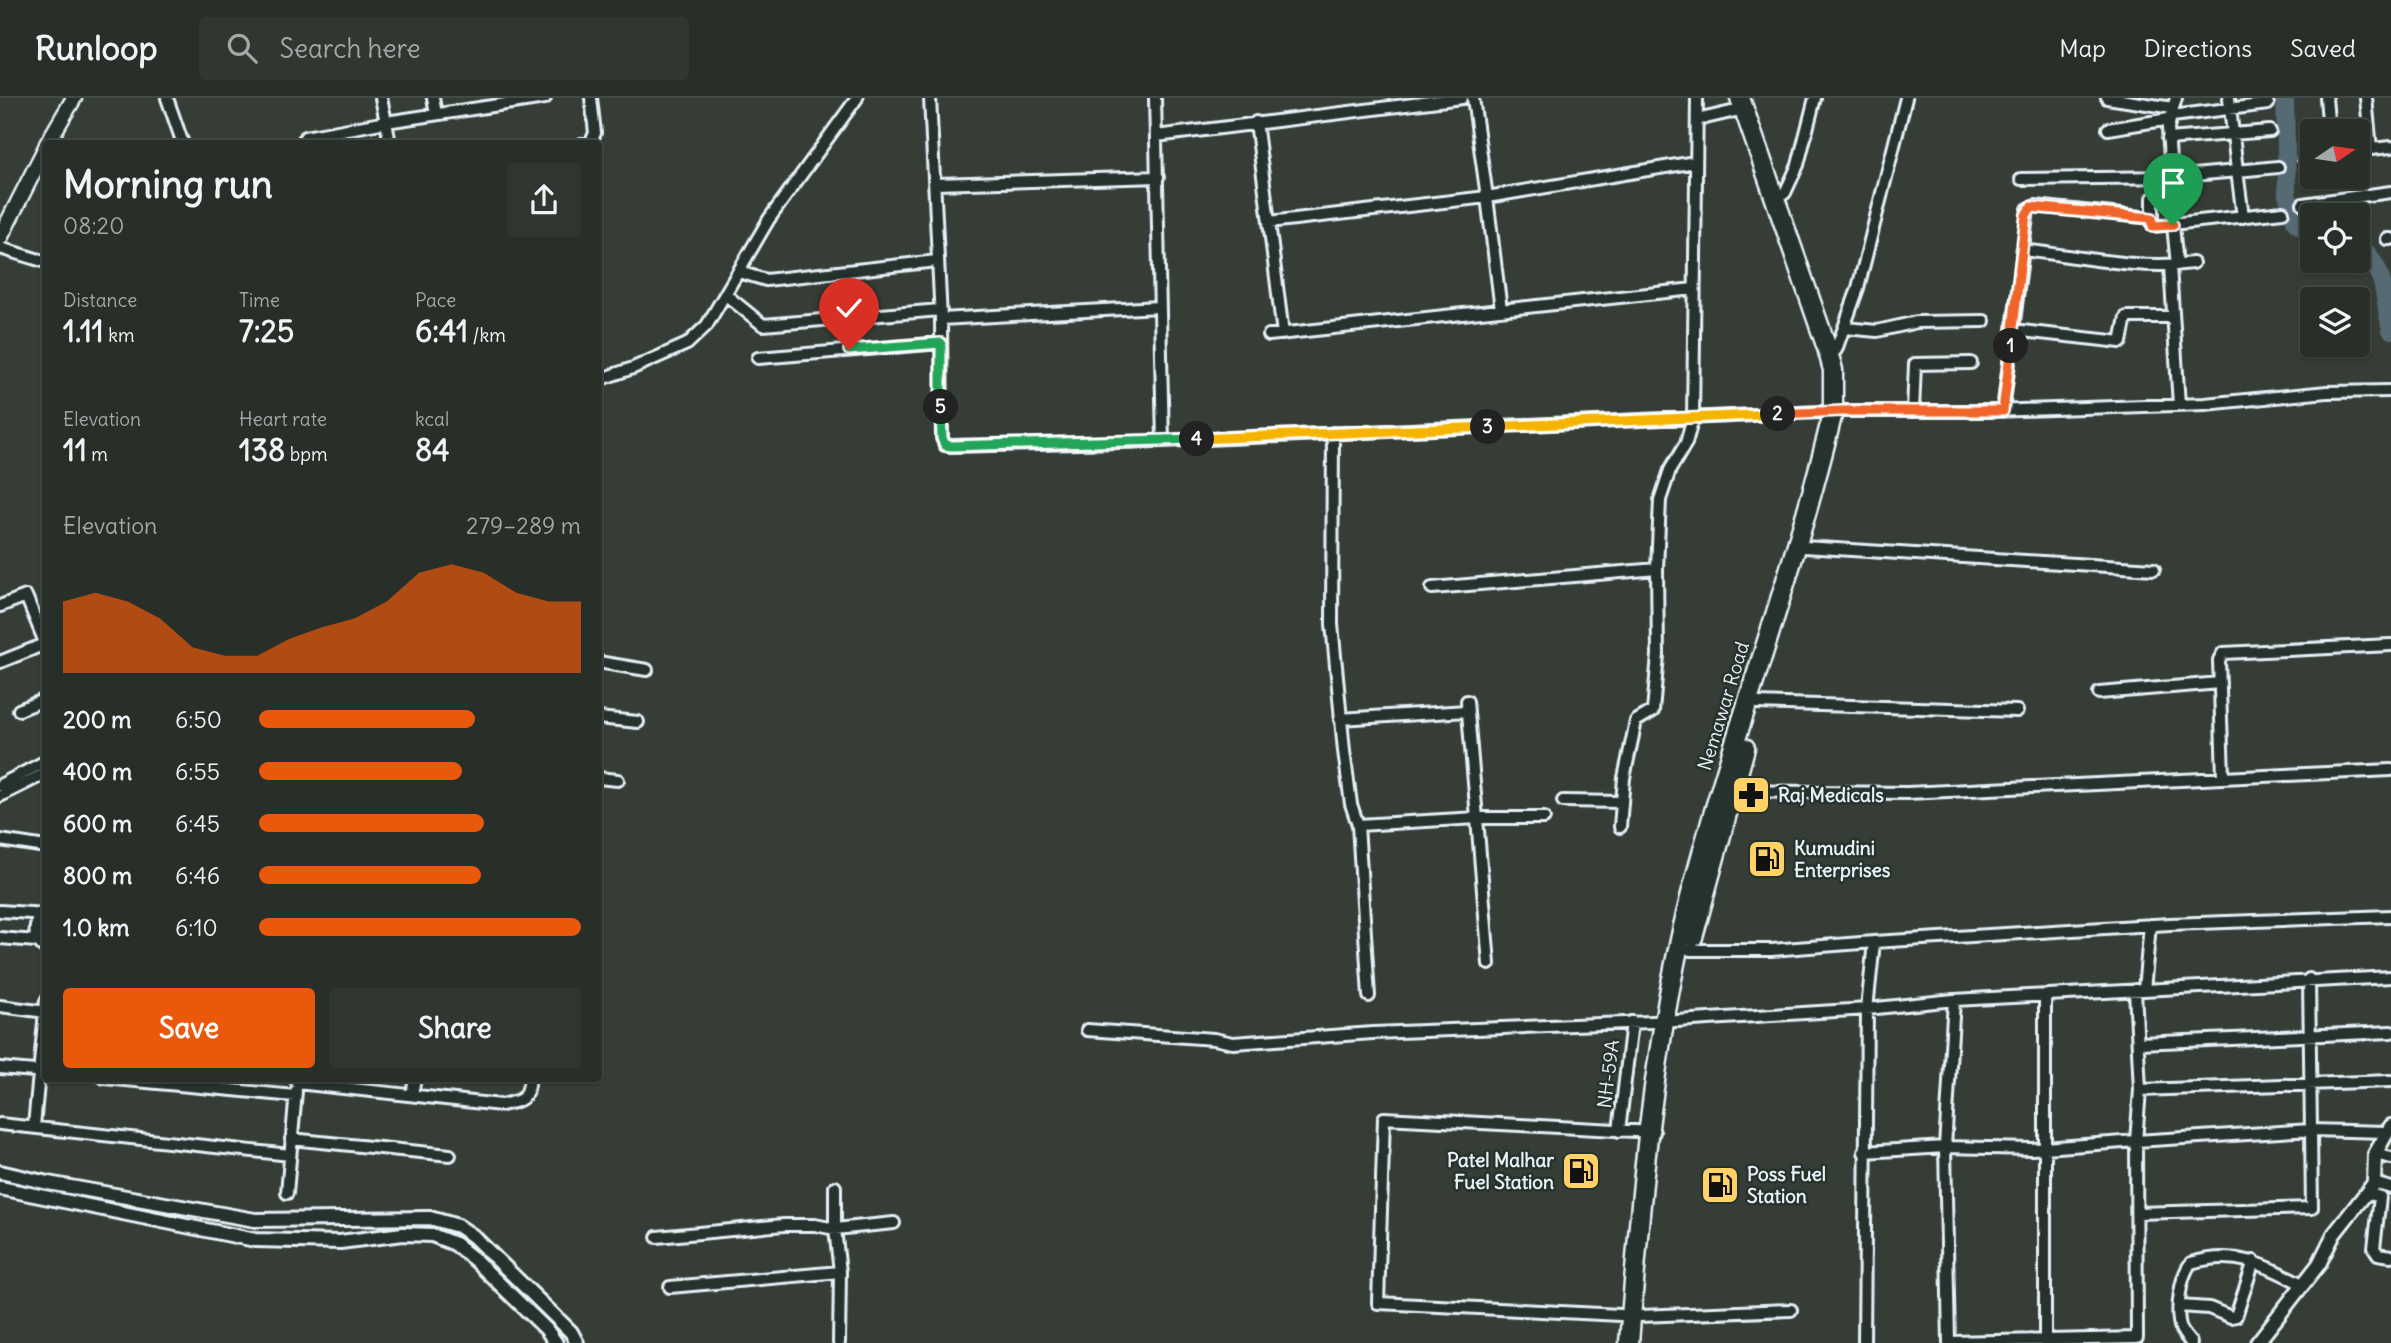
<!DOCTYPE html>
<meta charset="utf-8">
<style>
:root{--surface:#282e28;--page:#303630;--text:#f1f3f6;--muted:#a5a8a8;--line:#444a45;--accent:#ea580c}
body{margin:0;font-family:Delius,sans-serif;background:var(--page);color:var(--text);height:100vh;display:flex;flex-direction:column;font-size:26px;white-space:nowrap}
*{box-sizing:border-box;margin:0}
p{font-size:23px;color:var(--muted)}
.icon{flex:none;width:38px;height:38px;fill:none;stroke:currentColor;stroke-width:2;stroke-linecap:round;stroke-linejoin:round}
.map{position:relative;flex:1;overflow:hidden}
.sheet{position:absolute;left:42px;top:42px;width:560px;height:942px;display:flex;flex-direction:column;background:var(--surface);border-radius:7px;box-shadow:0 2px 5px #0004,0 0 0 2px var(--line)}
.sheet>*{flex:none}
.needle{width:46px;rotate:77deg}
.fabs{position:absolute;left:2300px;top:21px;display:grid;gap:14px}
.fabs a{display:grid;place-items:center;width:70px;height:70px;border-radius:7px;background:var(--surface);box-shadow:0 2px 5px #0004,0 0 0 2px var(--line);font-size:35px}
.pin{position:absolute;display:grid;place-items:center;width:60px;height:60px;color:#fff;margin:-72px -30px;border-radius:50% 50% 50% 0;rotate:-45deg;box-shadow:0 0 7px #0007}
.pin .icon{rotate:45deg}
.km{position:absolute;width:35px;height:35px;margin:-18px;border-radius:50%;background:#222;color:#fff;font-size:19px;line-height:35px;text-align:center}
.round{display:grid;place-items:center;flex:none;width:74px;height:74px;border-radius:7px;background:var(--page)}
.summary{display:flex;align-items:center;justify-content:space-between;height:119px;padding:0 21px}
h1{font-size:38px;font-weight:700;line-height:52px}
.metrics{display:grid;grid-template-columns:repeat(3,1fr);gap:10px;height:119px;padding:7px 21px}
.metrics div{display:grid;align-content:center}
.metrics b{font-size:30px;font-weight:700}
.metrics small{font-size:19px;font-weight:400}
.metrics p{font-size:19px}
.chart{height:196px;padding:14px 21px}
.chart p{display:flex;justify-content:space-between}
.chart svg{width:100%;height:126px;margin-top:7px;fill:var(--accent);opacity:.7}
.primary-button{display:flex;gap:14px;margin-top:auto;padding:14px 21px}
.primary-button a{flex:1;height:80px;border-radius:7px;background:var(--accent);color:#fff;font-size:28px;font-weight:700;line-height:80px;text-align:center}
.primary-button a+a{background:var(--page);color:var(--text)}
ul{padding:0 21px;list-style:none;font-size:23px}
li{display:grid;grid-template-columns:112px 84px 1fr;align-items:center;height:52px}
li i{height:18px;border-radius:9px;background:var(--accent)}
header{display:flex;align-items:center;gap:42px;box-sizing:border-box;height:98px;padding:0 35px;background:var(--surface);border-bottom:2px solid var(--line)}
header strong{font-size:33px}
nav{display:flex;gap:38px;margin-inline-start:auto;font-size:24px}
.search{width:490px;height:63px;background:var(--page);display:flex;align-items:center;gap:18px;box-sizing:border-box;padding:0 24px;border-radius:7px;color:var(--muted);font-size:26px}
.map>svg:first-child{display:block}
.lines{fill:none;stroke-linecap:round;stroke-linejoin:round}
.river{stroke:#556b73;stroke-width:18}
.minor-casing{stroke:#e8f1f8;stroke-width:16}
.tertiary-casing{stroke:#e8f1f8;stroke-width:18}
.secondary-casing{stroke:#e8f1f8;stroke-width:19}
.trunk-casing{stroke:#e8f1f8;stroke-width:23}
.minor{stroke:#26332d;stroke-width:10}
.tertiary{stroke:#26332d;stroke-width:12}
.secondary{stroke:#26332d;stroke-width:14}
.trunk{stroke:#26332d;stroke-width:18}
.split-1-casing{stroke:#fff;stroke-width:14}
.split-2-casing{stroke:#fff;stroke-width:14}
.split-3-casing{stroke:#fff;stroke-width:14}
.split-4-casing{stroke:#fff;stroke-width:14}
.split-5-casing{stroke:#fff;stroke-width:14}
.split-6-casing{stroke:#fff;stroke-width:14}
.split-1{stroke:#f0652b;stroke-width:9}
.split-2{stroke:#f0652b;stroke-width:9}
.split-3{stroke:#f5b400;stroke-width:9}
.split-4{stroke:#f5b400;stroke-width:9}
.split-5{stroke:#22a559;stroke-width:9}
.split-6{stroke:#22a559;stroke-width:9}
.labels{text-anchor:middle;dominant-baseline:central;stroke-width:5;stroke-linejoin:round;paint-order:stroke}
.street-label{font-size:19px;fill:#e8f1f8;stroke:#26332d}
.poi-label{font-size:19px;font-weight:bold;fill:#e8f1f8;stroke:#26332d;text-anchor:start}
</style>
<header>
<strong>Runloop</strong>
<div class="search"><svg class="icon" aria-label="search" viewBox="0 0 24 24"><circle cx="10" cy="10" r="6"/><path d="M15 15l6 6"/></svg>Search here</div>
<nav><a>Map</a><a>Directions</a><a>Saved</a></nav>
</header>
<div class="map">
<svg width="2391" height="1245" viewBox="0 0 2391 1245">
<rect width="100%" height="100%" fill="#353d36"/>
<filter id="ink" filterUnits="userSpaceOnUse"><feTurbulence type="fractalNoise" baseFrequency=".0143" numOctaves="2"/><feDisplacementMap in="SourceGraphic" scale="14" xChannelSelector="R" yChannelSelector="G"/><feConvolveMatrix kernelMatrix="1 2 1 2 8 2 1 2 1" color-interpolation-filters="sRGB"/></filter>
<g filter="url(#ink)">
<g class="lines">
<!-- river -->
<path class="river" d="M2285 0 2287 96 2296 125 2312 136
M2357 146C2387 169 2383 199 2391 232"/>
<defs>
<path id="minor" d="M167 0 183 46
M381 0 386 24 545 0
M433 0 436 16
M930 0 941 221 942 340 945 347 951 348 1163 343 1842 313H1992L2205 306 2327 294 2391 293
M1155 0 1163 343
M2107 0 2173 10 2176 0
M2229 0 2237 73 2278 69
M2326 0 2329 33
M2173 10 2168 30 2172 96 2170 99 2153 100V128L2283 114
M2172 18 2268 6
M1697 22 1744 11
M1256 24 1269 124 1487 99 1473 0
M2108 31 2169 21
M1156 38 1462 0
M305 39 386 24 390 46
M2168 41 2270 33
M581 46 591 44 595 35 591 0
M2371 51 2391 49
M2357 52 2371 51 2366 0
M2304 61 2312 59
M2021 81 2171 79 2237 73 2243 119
M936 86 1158 79
M1785 95 1798 67 1815 0
M2303 106 2391 94
M1269 124 1283 236
M2173 127 2177 167
M2387 141H2391
M0 150 46 164
M2022 152C2078 158 2137 172 2193 165
M2170 168 2179 307
M739 174 766 182 937 163
M726 197 763 227 940 212
M1501 212 1487 99 1695 64
M941 221 1159 209
M1845 230 1877 233 1917 224 1984 223
M2013 232 2121 244 2126 219H2172
M1269 237 1694 191
M1836 252 1858 190 1906 0
M758 260 941 245
M598 282 633 270 687 246 707 227 769 121 857 0
M1913 313 1915 266 1971 265
M2003 313 2028 111 2035 108 2152 120
M1333 335 1332 526 1344 653 1351 706 1358 727 1477 720 1467 603
M1804 449 2154 471
M1432 490 1657 471
M0 508 26 498 46 547
M0 564 45 546
M598 564 647 572
M2099 595 2220 585
M1757 605 2017 613
M19 612 46 601
M598 620 638 624
M1340 621 1467 613
M2223 678 2219 562 2223 555 2391 547
M598 680 618 682
M0 687 46 663
M1733 693 1907 695 2391 672
M0 698 46 675
M1563 703 1622 704
M1358 727 1369 898
M1620 729 1624 680 1636 623 1653 613 1658 557 1657 471 1660 402 1670 372 1686 345 1693 320 1697 0
M0 742 46 749
M0 813 46 816
M38 817C35 833 32 841 46 851
M0 840 36 843
M1690 852H1771L1874 844
M1489 866 1477 720H1544
M2135 892 2140 992 2136 1043 2311 1032 2386 1034
M2144 892 2150 827
M0 908 46 914
M1087 932 1214 941 1233 945 1373 935 1677 923 1867 911 1954 902 2391 879
M2139 945 2391 934
M0 970 46 974
M104 980 295 998
M297 985 501 1007C521 1003 528 1002 530 980
M2140 992 2391 983
M412 997 415 980
M0 1026 290 1057
M34 1028 46 903
M1619 1033 1632 924
M1654 1034 1384 1020 1378 1205 1640 1218 1791 1212
M291 1041 450 1057
M1864 1054 1945 1049 2032 1051 2136 1043 2137 1240 1949 1244
M2375 1056 2391 1060
M2374 1085 2391 1090
M835 1089V1131L840 1174 839 1245
M287 1095 296 993
M2367 1095 2380 1099 2374 1150 2378 1156 2391 1158
M2137 1115 2312 1110 2309 881
M657 1139 784 1127H815L835 1131 894 1125
M670 1189 840 1174
M2180 1208 2209 1210 2231 1219 2236 1218 2254 1163
M2045 1242V897
M1864 1245 1867 911 1874 844 2170 826 2391 818
M1949 1245 1945 1049 1954 902
M2191 1245C2188 1241 2183 1236 2181 1231 2175 1215 2180 1178 2191 1165 2235 1152 2263 1166 2302 1186"/>
<path id="tertiary" d="M0 1074 48 1085 255 1122 430 1120 458 1128 473 1138 571 1234 577 1245
M0 1090 255 1142 340 1144 403 1136 432 1137 455 1146 475 1162 546 1231 556 1245
M2257 1245 2319 1166 2334 1136 2374 1085 2375 1056 2391 1028"/>
<path id="secondary" d="M47 46 74 0
M0 140 46 49"/>
<path id="trunk" d="M1693 839 1745 650
M1629 1245C1641 1094 1653 943 1691 796 1733 634 1794 477 1833 314V272L1827 250 1740 0"/>
</defs>
<!-- minor casing -->
<use href="#minor" class="minor-casing"/>
<!-- tertiary casing -->
<use href="#tertiary" class="tertiary-casing"/>
<!-- secondary casing -->
<use href="#secondary" class="secondary-casing"/>
<!-- trunk casing -->
<use href="#trunk" class="trunk-casing"/>
<!-- minor -->
<use href="#minor" class="minor"/>
<!-- tertiary -->
<use href="#tertiary" class="tertiary"/>
<!-- secondary -->
<use href="#secondary" class="secondary"/>
<!-- trunk -->
<use href="#trunk" class="trunk"/>
</g>
</g>
<g class="lines" filter="url(#ink)">
<defs>
<path id="split-1" d="M2011 248 2026 117 2031 109 2152 120 2153 128 2173 127"/>
<path id="split-2" d="M1778 316 1842 313H2003L2011 248"/>
<path id="split-3" d="M1488 329 1778 316"/>
<path id="split-4" d="M1197 341 1488 329"/>
<path id="split-5" d="M941 309 942 340 945 347 951 348 1197 341"/>
<path id="split-6" d="M849 252 941 245V309"/>
</defs>
<!-- split-1 casing -->
<use href="#split-1" class="split-1-casing"/>
<!-- split-2 casing -->
<use href="#split-2" class="split-2-casing"/>
<!-- split-3 casing -->
<use href="#split-3" class="split-3-casing"/>
<!-- split-4 casing -->
<use href="#split-4" class="split-4-casing"/>
<!-- split-5 casing -->
<use href="#split-5" class="split-5-casing"/>
<!-- split-6 casing -->
<use href="#split-6" class="split-6-casing"/>
<!-- split-1 -->
<use href="#split-1" class="split-1"/>
<!-- split-2 -->
<use href="#split-2" class="split-2"/>
<!-- split-3 -->
<use href="#split-3" class="split-3"/>
<!-- split-4 -->
<use href="#split-4" class="split-4"/>
<!-- split-5 -->
<use href="#split-5" class="split-5"/>
<!-- split-6 -->
<use href="#split-6" class="split-6"/>
</g>
<!-- icons -->
<defs>
<symbol id="pharmacy-square" viewBox="-11 -11 22 22"><rect x="-9" y="-9" width="18" height="18" rx="4" fill="#ffd166" stroke="#26332d"/><path d="M-2-6h4v4h4v4h-4v4h-4v-4h-4v-4h4Z" fill="#111"/></symbol>
<symbol id="fuel-square" viewBox="-11 -11 22 22"><rect x="-9" y="-9" width="18" height="18" rx="4" fill="#ffd166" stroke="#26332d"/><path d="M-5.5-6h7V0h2V4h1.3V-2.5L3-4.5l.8-.8L6-3V5H2.5V1h-1V6h-7ZM-4.2-4.7v3.2H.2V-4.7Z" fill="#111"/></symbol>
</defs>
<g fill-rule="evenodd">
<use href="#pharmacy-square" x="1729" y="675" width="44" height="44"/>
<use href="#fuel-square" x="1745" y="739" width="44" height="44"/>
<use href="#fuel-square" x="1559" y="1051" width="44" height="44"/>
<use href="#fuel-square" x="1698" y="1065" width="44" height="44"/>
</g>
<g class="labels">
<!-- street labels -->
<g class="street-label">
<text transform="translate(1723 608) rotate(-73)">Nemawar Road</text>
<text transform="translate(1608 976) rotate(-83)">NH-59A</text>
</g>
<!-- poi labels -->
<g class="poi-label">
<text x="1778" y="697">Raj Medicals</text>
<text x="1794" y="750">Kumudini<tspan x="1794" dy="22">Enterprises</tspan></text>
<text x="1554" y="1062" text-anchor="end">Patel Malhar<tspan x="1554" dy="22">Fuel Station</tspan></text>
<text x="1747" y="1076">Poss Fuel<tspan x="1747" dy="22">Station</tspan></text>
</g>
</g>
</svg>
<div class="fabs">
<a><svg class="needle" viewBox="-14 -14 28 28"><path d="M0-13l5 13h-10z" fill="#e53935"/><path d="M0 13l5-13h-10z" fill="#a5a8a8"/></svg></a>
<a><svg class="icon" aria-label="locate" viewBox="0 0 24 24"><circle cx="12" cy="12" r="6"/><path d="M12 2v4M12 18v4M2 12h4M18 12h4"/></svg></a>
<a><svg class="icon" aria-label="layers" viewBox="0 0 24 24"><path d="M12 4l9 5-9 5-9-5zM3 14l9 5 9-5"/></svg></a>
</div>
<div class="pin" style="left:2173px;top:127px;background:#1e9e55"><svg class="icon" aria-label="arrive" viewBox="0 0 24 24"><path d="M6 21V4h12l-3 4 3 4H6"/></svg></div>
<div class="pin" style="left:849px;top:252px;background:#d93025"><svg class="icon" aria-label="check" viewBox="0 0 24 24"><path d="M5 12l5 5 9-10"/></svg></div>
<b class="km" style="left:2011px;top:248px">1</b>
<b class="km" style="left:1778px;top:316px">2</b>
<b class="km" style="left:1488px;top:329px">3</b>
<b class="km" style="left:1197px;top:341px">4</b>
<b class="km" style="left:941px;top:309px">5</b>
<section class="sheet">
<div class="summary"><div><h1>Morning run</h1><p>08:20</p></div><a class="round"><svg class="icon" aria-label="share" viewBox="0 0 24 24"><path d="M12 15V3M7 8l5-5 5 5M5 13v7h14v-7"/></svg></a></div>
<div class="metrics">
<div><p>Distance</p><b>1.11<small> km</small></b></div>
<div><p>Time</p><b>7:25</b></div>
<div><p>Pace</p><b>6:41<small> /km</small></b></div>
</div>
<div class="metrics">
<div><p>Elevation</p><b>11<small> m</small></b></div>
<div><p>Heart rate</p><b>138<small> bpm</small></b></div>
<div><p>kcal</p><b>84</b></div>
</div>
<div class="chart"><p><span>Elevation</span>279–289 m</p>
<svg viewBox="0 0 160 44" preserveAspectRatio="none"><path d="M0 44V19L10 16L20 19L30 25L40 35L50 38L60 38L70 32L80 28L90 25L100 19L110 9L120 6L130 9L140 16L150 19L160 19V44z"/></svg>
</div>
<ul>
<li><b>200 m</b>6:50<i style="width:67%"></i></li>
<li><b>400 m</b>6:55<i style="width:63%"></i></li>
<li><b>600 m</b>6:45<i style="width:70%"></i></li>
<li><b>800 m</b>6:46<i style="width:69%"></i></li>
<li><b>1.0 km</b>6:10<i style="width:100%"></i></li>
</ul>
<div class="primary-button"><a>Save</a><a>Share</a></div>
</section>
</div>
